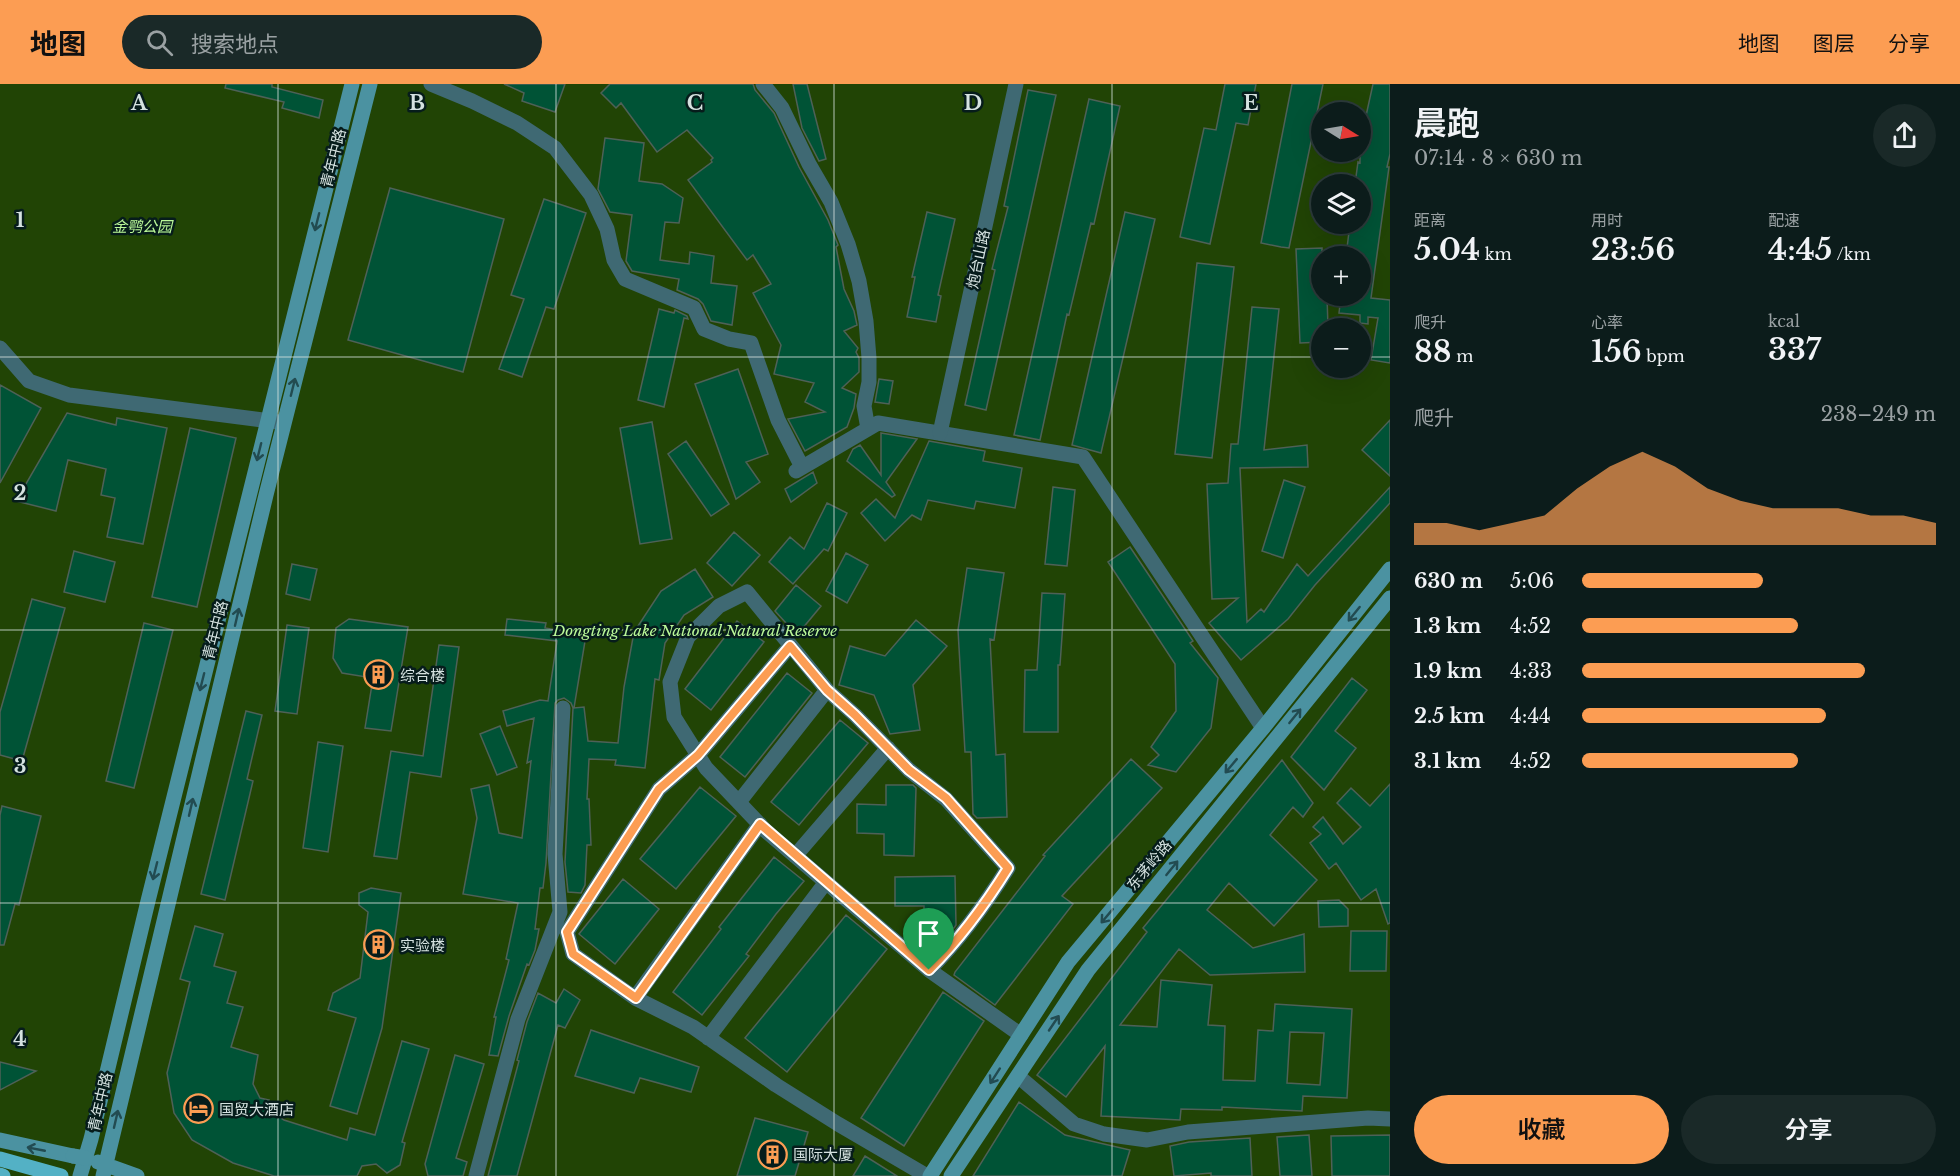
<!DOCTYPE html>
<html lang="zh">
<meta charset="utf-8">
<style>
:root{--surface:#0c1c1b;--page:#1a2928;--text:#f1f3f6;--muted:#9aa1a3;--line:#2c3a3a;--accent:#fc9d53}
body{margin:0;font-family:"Libre Baskerville","Noto Sans SC",serif;background:var(--page);color:var(--text);height:100vh;display:flex;flex-direction:column;font-size:22px;white-space:nowrap}
*{box-sizing:border-box;margin:0}
p{font-size:20px;color:var(--muted)}
.icon{flex:none;width:33px;height:33px;fill:none;stroke:currentColor;stroke-width:2;stroke-linecap:round;stroke-linejoin:round}
.map{position:relative;flex:1;overflow:hidden}
.details{display:flex;flex-direction:column;background:var(--surface);width:570px}
.details>*{flex:none}
.needle{width:39px;rotate:101deg}
.buttons{position:absolute;left:1311px;top:18px;display:grid;gap:12px}
.buttons a{display:grid;place-items:center;width:60px;height:60px;border-radius:50%;background:var(--surface);box-shadow:0 6px 24px #0002,0 0 0 2px var(--line);font-size:30px}
.pin{position:absolute;display:grid;place-items:center;width:51px;height:51px;color:#fff;margin:-62px -26px;border-radius:50% 50% 50% 0;rotate:-45deg;box-shadow:0 0 6px #0007}
.pin .icon{rotate:45deg}
.round{display:grid;place-items:center;flex:none;width:63px;height:63px;border-radius:32px;background:var(--page)}
.head{display:flex;align-items:center;justify-content:space-between;height:102px;padding:0 24px}
h1{font-size:33px;font-weight:600;line-height:45px}
.figures{display:grid;grid-template-columns:repeat(3,1fr);gap:9px;height:102px;padding:6px 24px}
.figures div{display:grid;align-content:center}
.figures b{font-size:30px;font-weight:600}
.figures small{font-size:16px;font-weight:400}
.figures p{font-size:16px}
.chart{height:168px;padding:12px 24px}
.chart p{display:flex;justify-content:space-between}
.chart svg{width:100%;height:108px;margin-top:6px;fill:var(--accent);opacity:.7}
.cta{display:flex;gap:12px;margin-top:auto;padding:12px 24px}
.cta a{flex:1;height:69px;border-radius:36px;background:var(--accent);color:#111;font-size:24px;font-weight:600;line-height:69px;text-align:center}
.cta a+a{background:var(--page);color:var(--text)}
ul{padding:0 24px;list-style:none;font-size:20px}
li{display:grid;grid-template-columns:96px 72px 1fr;align-items:center;height:45px}
li i{height:15px;border-radius:8px;background:var(--accent)}
header{display:flex;align-items:center;gap:36px;box-sizing:border-box;height:84px;padding:0 30px;background:var(--accent);color:#111}
header strong{font-size:28px}
nav{display:flex;gap:33px;margin-inline-start:auto;font-size:21px}
.search{width:420px;height:54px;background:var(--page);display:flex;align-items:center;gap:15px;box-sizing:border-box;padding:0 21px;border-radius:33px;color:var(--muted);font-size:22px}
main{display:flex;flex:1;min-height:0}
.map>svg:first-child{display:block}
.green{fill:#214405;fill-rule:evenodd}
.building{fill:#005336;stroke:#4e6157;stroke-width:1.5;fill-rule:evenodd}
.lines{fill:none;stroke-linecap:round;stroke-linejoin:round}
.minor{stroke:#3f6973;stroke-width:15}
.tertiary{stroke:#3f6973;stroke-width:15}
.secondary{stroke:#4b92a1;stroke-width:15}
.primary{stroke:#53b1c5;stroke-width:15}
.secondary-bridge{stroke:#4b92a1;stroke-width:15}
.oneway{stroke:#224b51}
.route-casing{stroke:#fff;stroke-width:12}
.route{stroke:#fc9d53;stroke-width:8}
.grid{fill:none;stroke:#d5e2e0;stroke-width:1.5;stroke-opacity:0.55}
.labels{text-anchor:middle;dominant-baseline:central;stroke-width:5;stroke-linejoin:round;paint-order:stroke}
.street-label{font-size:15px;fill:#d5e2e0;stroke:#061c1b}
.park-label{font-size:15px;font-style:italic;fill:#bbf999;stroke:#061c1b}
.poi-label{font-size:15px;fill:#d5e2e0;stroke:#061c1b;text-anchor:start}
.grid-label{font-size:20px;text-anchor:middle;font-weight:bold;fill:#d5e2e0;stroke:#061c1b;stroke-width:5;stroke-linejoin:round;paint-order:stroke}
</style>
<header>
<strong>地图</strong>
<div class="search"><svg class="icon" aria-label="search" viewBox="0 0 24 24"><circle cx="10" cy="10" r="6"/><path d="M15 15l6 6"/></svg>搜索地点</div>
<nav><a>地图</a><a>图层</a><a>分享</a></nav>
</header>
<main>
<div class="map">
<svg width="1390" height="1092" viewBox="0 0 1390 1092">
<rect width="100%" height="100%" fill="#102624"/>
<!-- green -->
<path class="green" d="M0 0H1390V1092H0ZM1322 28H1360V68H1322ZM1322 100H1360V140H1322ZM1322 172H1360V212H1322ZM1322 244H1360V284H1322Z"/>
<!-- building -->
<path class="building" d="M226 0H272V3L323 16 319 34 282 24 284 18 225 4Z
M504 0H565L555 28 522 17 524 9Z
M610 0H753L755 6 774 29 799 83 828 136 838 161 836 163 844 205 854 227 857 241 844 247 858 264 856 268 859 274V288L842 304 856 310 854 324 847 343 805 367 788 335 825 328 805 318 814 299 774 290 781 261 753 209 771 200 753 171 747 176 688 96 712 78 711 76 713 74 687 46 657 68 621 19 616 24 601 9Z
M793 0H807L826 75 819 77 802 44Z
M1225 0H1256L1248 41 1236 39 1210 160 1180 153 1204 44 1216 46Z
M1292 0H1323L1289 164 1281 163 1261 159Z
M1373 0H1390V70L1387 83H1389L1371 214 1390 216V279L1371 276 1378 234 1368 233V240L1360 239V231L1339 229 1341 212H1360V172H1346L1350 140H1360V100H1355L1358 78 1360 79V59Z
M1028 6 1056 11 986 326 965 321 995 186 992 185 1008 123 1004 122Z
M1089 15 1120 22 1094 140 1091 139 1069 231 1067 230 1040 356 1014 351Z
M605 54 644 59 639 97 662 100 683 114 679 139 665 138 660 176 689 180 690 168 714 172 711 199 737 202 732 241 711 237 703 220 698 215 677 206 679 195 632 187 626 177 632 131 610 128 598 105Z
M390 104 504 135 463 288 348 256Z
M544 115 586 129 554 225 546 223 522 293 499 285 524 215 511 211Z
M927 128 955 135 938 211 941 212 936 238 907 233 915 193H912Z
M1125 128 1155 135 1101 369 1072 361Z
M1322 164V212H1327L1328 244H1322V258L1300 259 1296 165Z
M1197 179 1234 183 1212 374 1175 370Z
M1252 223 1279 225 1264 366 1307 361 1308 383 1240 384 1247 538 1261 525 1264 528 1297 480 1308 492 1390 403V419L1315 501 1288 535 1241 576 1209 539 1238 514 1212 515 1207 400 1228 399 1231 360H1238Z
M659 225 674 229 675 226 687 232 688 235 684 234 664 323 638 316Z
M738 285 768 370 746 378 760 398 736 415 695 300Z
M879 295 893 297 889 320 875 318Z
M0 301 41 324 0 399Z
M67 329 116 341 117 334 167 344 143 460 107 453 115 414 101 411 106 385 68 376 56 427 16 417Z
M1390 336V392L1362 366Z
M652 338 672 455 640 460 620 344Z
M190 344 236 354 197 523 152 513Z
M881 349 917 355 886 398 895 411 892 413 847 377 853 365 860 361 881 391Z
M686 357 729 420 711 432 668 370Z
M929 357 985 367 983 377 1022 384 1015 424 976 417 974 425 928 416 921 436 912 431 885 457 861 429 876 415 895 434Z
M813 388 817 399 791 418 785 405Z
M1284 396 1305 403 1283 474 1262 467Z
M1053 403 1075 406 1067 482 1045 480Z
M827 419 847 429 828 467 824 465 793 500 769 478 790 453 804 465Z
M734 448 760 471 732 502 707 479Z
M1130 463 1193 557 1190 559 1218 594 1211 644 1176 688 1148 681 1159 671 1151 663 1176 627 1175 580 1108 478Z
M74 467 115 478 105 518 64 508Z
M846 469 868 481 847 519 826 507Z
M292 480 317 485 310 516 286 510Z
M967 484 1004 489 994 556 990 555 996 671 1005 670 1007 733 977 734 973 730 971 668H965L958 546Z
M695 485 713 513 684 531 665 559 659 596 655 595 645 684 615 681 616 676 589 675 587 715H589L591 761H587L585 801 581 809 568 808 565 778 573 624 571 619 564 614 558 616 555 619 546 779 543 804H540L535 845H539L535 866 529 881 527 880 509 932 498 972 489 971 496 933H494L509 876 506 875 518 819 463 810 477 734 471 705 489 701 499 749 522 754 531 677 527 679 534 634 507 642 503 627 540 616 548 617 557 557 505 551 507 535 546 539 545 544 586 551 574 624 584 623 588 657 618 659 624 603 634 548 661 507Z
M796 501 821 522 797 551 775 527Z
M1042 509 1065 510 1060 581H1058V648H1024L1025 586H1037Z
M32 515 65 524 22 677 0 671V628Z
M349 535 408 543 391 647 365 644 373 594 342 589 333 574 336 544Z
M916 536 947 562 913 601 920 646 890 650 874 611 839 601 850 562 885 572Z
M737 537 764 558 711 626 685 605Z
M144 539 173 546 134 704 106 697Z
M287 541 309 544 297 630 275 627Z
M439 561 459 563 441 693 410 688 397 775 374 772 391 667 423 672Z
M787 589 812 609 745 693 720 673Z
M1352 594 1367 606 1335 647 1356 664 1324 706 1291 673Z
M246 627 262 631 247 695 253 697 225 816 201 810Z
M840 636 868 659 799 741 771 718Z
M500 642 517 683 497 691 480 650Z
M318 658 343 662 328 768 303 764Z
M1131 675 1162 704 1062 812 1073 820 995 921 954 891 955 888 1045 772 1043 771Z
M1282 676 1313 719 1303 733 1293 723 1270 751 1317 796 1274 842 1229 799 1207 826 1253 864 1304 850 1305 888 1210 891 1179 865 1120 941 1157 943 1161 896 1212 901 1208 941 1225 942 1223 996 1255 997 1258 946 1273 947 1275 920 1352 925 1347 1014 1303 1012 1302 1027 1222 1023V1026L1181 1025 1180 1036 1101 1032 1105 962 1066 1013 1037 991 1147 848 1143 844ZM1290 948 1324 949 1320 1001 1287 999Z
M1390 700V839L1388 840 1376 805 1361 816 1336 779 1329 785 1310 759 1321 750 1313 743 1323 733 1343 760 1361 743 1337 719 1351 704 1370 722Z
M886 701H913L916 704 914 772 884 771V750L857 749V720L886 721Z
M700 703 736 732 676 805 640 775Z
M2 722 41 732 19 821 15 820 4 861H0V731Z
M774 773 804 797 776 830 746 870 749 872 702 931 673 908 721 845 719 843Z
M955 792 956 841 954 844H924V822H895V793Z
M623 795 659 825 615 880 579 850Z
M371 804 401 809 382 944 357 1030 330 1022 356 934 328 926 333 909 360 894 368 828 359 821V809Z
M1339 816 1348 825V842L1319 843 1318 817Z
M846 831 887 865 787 988 745 954Z
M195 842 223 850 214 882 236 888 227 919 243 923 231 963 258 971 253 1000 260 1014 269 1016 265 1024 284 1036 347 1056 350 1044 375 1051 402 957 429 965 402 1058 405 1059 400 1081 387 1089 376 1080 362 1082 357 1092H274L233 1079 192 1056 174 1029 167 989 190 898 180 895Z
M1351 847H1387L1386 887H1350Z
M564 905 580 916 565 944 558 941 517 1092H488L519 977 517 976 527 938 538 909 556 919Z
M943 908 984 937 904 1062 861 1034Z
M591 946 699 983 691 1008 640 994 634 1009 575 992Z
M455 971 484 980 456 1074 467 1078 463 1092H428L425 1080Z
M0 978 36 987 0 1006Z
M1019 1018 1065 1051 1130 1066 1122 1092H973Z
M755 1034 808 1048 795 1092H737Z
M1309 1051 1312 1092H1280L1277 1053Z
M1390 1051V1092H1332L1331 1052Z
M1250 1054 1252 1092H1211V1089L1174 1092 1170 1062 1189 1058Z
M865 1072 897 1092H853Z"/>
<g class="lines">
<!-- minor -->
<path class="minor" d="M431 0 472 17 517 39 555 64 591 111 607 145 614 176 625 195 694 224 704 245 729 255 751 259 778 336 802 383
M763 0 782 24 809 80 831 118 848 160 859 197 866 237 869 274V298L864 322 868 345
M0 264 29 297 69 311 278 338
M796 387 878 339 1083 373 1263 644
M790 562 698 671 659 705 567 848 573 870 635 914 693 943 776 1001 838 1040 927 1092
M739 718 827 606
M795 772 888 664
M929 886C960 855 985 821 1008 784L946 715 909 686 855 631 827 606 747 508 719 522 688 553 670 598 674 633 706 684 766 747 929 886 1021 951
M635 914 760 740
M708 954 826 798
M1018 992 1074 1040 1104 1050 1147 1056 1188 1048 1368 1034 1390 1035
M476 1092 518 935 560 828 555 770 563 624"/>
<!-- tertiary -->
<path class="tertiary" d="M940 349 1016 0"/>
<!-- secondary -->
<path class="secondary" d="M0 1056 73 1072
M98 1078 137 1092
M80 1092 91 1055 148 817 352 0
M103 1092 266 411 370 0
M930 1092 1068 878 1263 644 1390 485
M951 1092 1088 886 1390 514"/>
<!-- primary -->
<path class="primary" d="M0 1075 61 1092
M0 1091 3 1092"/>
<!-- secondary-bridge -->
<path class="secondary-bridge" d="M73 1072 86 1074"/>
</g>
<!-- one-way arrows -->
<defs><path id="oneway-shaft" d="M-6 0H5M1.5-3L5.5 0L1.5 3" fill="none" stroke-width="1.6" stroke-linecap="round" stroke-linejoin="round" transform="scale(1.5)"/></defs>
<g class="oneway">
<use href="#oneway-shaft" transform="translate(317 138) rotate(104)"/>
<use href="#oneway-shaft" transform="translate(293 303) rotate(-76)"/>
<use href="#oneway-shaft" transform="translate(259 368) rotate(104)"/>
<use href="#oneway-shaft" transform="translate(1354 530) rotate(129)"/>
<use href="#oneway-shaft" transform="translate(237 533) rotate(-77)"/>
<use href="#oneway-shaft" transform="translate(202 598) rotate(104)"/>
<use href="#oneway-shaft" transform="translate(1295 632) rotate(-51)"/>
<use href="#oneway-shaft" transform="translate(1231 682) rotate(130)"/>
<use href="#oneway-shaft" transform="translate(191 723) rotate(-77)"/>
<use href="#oneway-shaft" transform="translate(1172 784) rotate(-51)"/>
<use href="#oneway-shaft" transform="translate(155 787) rotate(104)"/>
<use href="#oneway-shaft" transform="translate(1107 832) rotate(130)"/>
<use href="#oneway-shaft" transform="translate(1054 939) rotate(-56)"/>
<use href="#oneway-shaft" transform="translate(995 992) rotate(123)"/>
<use href="#oneway-shaft" transform="translate(116 1035) rotate(-77)"/>
<use href="#oneway-shaft" transform="translate(36 1065) rotate(-169)"/>
</g>
<g class="lines">
<defs>
<path id="route" d="M790 562 827 606 855 631 909 686 946 714 1008 784C985 821 960 855 929 886L760 740 636 914 573 870 567 848 659 705 698 671Z"/>
</defs>
<!-- route casing -->
<use href="#route" class="route-casing"/>
<!-- route -->
<use href="#route" class="route"/>
</g>
<!-- grid -->
<path class="grid" d="M278 0V1092M556 0V1092M834 0V1092M1112 0V1092M0 273H1322M1360 273H1390M0 546H1390M0 819H1390"/>
<!-- icons -->
<defs>
<symbol id="building-ring" viewBox="-11 -11 22 22"><circle r="9.5" fill="#061c1b" stroke="#fc9d53" stroke-width="1.5"/><path d="M-4-6H4V6H1V3H-1V6H-4ZM-2.5-4.3h1.7v1.8h-1.7ZM.8-4.3h1.7v1.8H.8ZM-2.5-1h1.7V.8h-1.7ZM.8-1h1.7V.8H.8Z" fill="#fc9d53"/></symbol>
<symbol id="hotel-ring" viewBox="-11 -11 22 22"><circle r="9.5" fill="#061c1b" stroke="#fc9d53" stroke-width="1.5"/><path d="M-6-4.5h1.5V1H6V5H4.5V3h-9V5H-6ZM-4 0a1.8 1.8 0 1 1 3.6 0ZM.5 0V-2.5h3Q6-2.5 6 0Z" fill="#fc9d53"/></symbol>
</defs>
<g fill-rule="evenodd">
<use href="#building-ring" x="362" y="574" width="33" height="33"/>
<use href="#building-ring" x="362" y="844" width="33" height="33"/>
<use href="#hotel-ring" x="182" y="1008" width="33" height="33"/>
<use href="#building-ring" x="756" y="1054" width="33" height="33"/>
</g>
<g class="labels">
<!-- street labels -->
<g class="street-label">
<text transform="translate(333 74) rotate(-76)">青年中路</text>
<text transform="translate(978 175) rotate(-78)">炮台山路</text>
<text transform="translate(215 546) rotate(-76)">青年中路</text>
<text transform="translate(1149 781) rotate(-50)">东茅岭路</text>
<text transform="translate(100 1018) rotate(-77)">青年中路</text>
</g>
<!-- park labels -->
<g class="park-label">
<text x="142" y="142">金鹗公园</text>
<text x="695" y="546">Dongting Lake National Natural Reserve</text>
</g>
<!-- poi labels -->
<g class="poi-label">
<text x="400" y="591">综合楼</text>
<text x="400" y="861">实验楼</text>
<text x="219" y="1025">国贸大酒店</text>
<text x="793" y="1070">国际大厦</text>
</g>
</g>
<g class="grid-label">
<text x="139" y="26">A</text>
<text x="417" y="26">B</text>
<text x="695" y="26">C</text>
<text x="973" y="26">D</text>
<text x="1251" y="26">E</text>
<text x="20" y="143">1</text>
<text x="20" y="416">2</text>
<text x="20" y="689">3</text>
<text x="20" y="962">4</text>
</g>
</svg>
<div class="buttons">
<a><svg class="needle" viewBox="-14 -14 28 28"><path d="M0-13l5 13h-10z" fill="#e53935"/><path d="M0 13l5-13h-10z" fill="#9aa1a3"/></svg></a>
<a><svg class="icon" aria-label="layers" viewBox="0 0 24 24"><path d="M12 4l9 5-9 5-9-5zM3 14l9 5 9-5"/></svg></a>
<a>+</a>
<a>−</a>
</div>
<div class="pin" style="left:929px;top:886px;background:#1e9e55"><svg class="icon" aria-label="arrive" viewBox="0 0 24 24"><path d="M6 21V4h12l-3 4 3 4H6"/></svg></div>
</div>
<section class="details">
<div class="head"><div><h1>晨跑</h1><p>07:14 · 8 × 630 m</p></div><a class="round"><svg class="icon" aria-label="share" viewBox="0 0 24 24"><path d="M12 15V3M7 8l5-5 5 5M5 13v7h14v-7"/></svg></a></div>
<div class="figures">
<div><p>距离</p><b>5.04<small> km</small></b></div>
<div><p>用时</p><b>23:56</b></div>
<div><p>配速</p><b>4:45<small> /km</small></b></div>
</div>
<div class="figures">
<div><p>爬升</p><b>88<small> m</small></b></div>
<div><p>心率</p><b>156<small> bpm</small></b></div>
<div><p>kcal</p><b>337</b></div>
</div>
<div class="chart"><p><span>爬升</span>238–249 m</p>
<svg viewBox="0 0 160 44" preserveAspectRatio="none"><path d="M0 44V35L10 35L20 38L30 35L40 32L50 21L60 12L70 6L80 12L90 21L100 26L110 29L120 29L130 29L140 32L150 32L160 35V44z"/></svg>
</div>
<ul>
<li><b>630 m</b>5:06<i style="width:51%"></i></li>
<li><b>1.3 km</b>4:52<i style="width:61%"></i></li>
<li><b>1.9 km</b>4:33<i style="width:80%"></i></li>
<li><b>2.5 km</b>4:44<i style="width:69%"></i></li>
<li><b>3.1 km</b>4:52<i style="width:61%"></i></li>
</ul>
<div class="cta"><a>收藏</a><a>分享</a></div>
</section>
</main>
